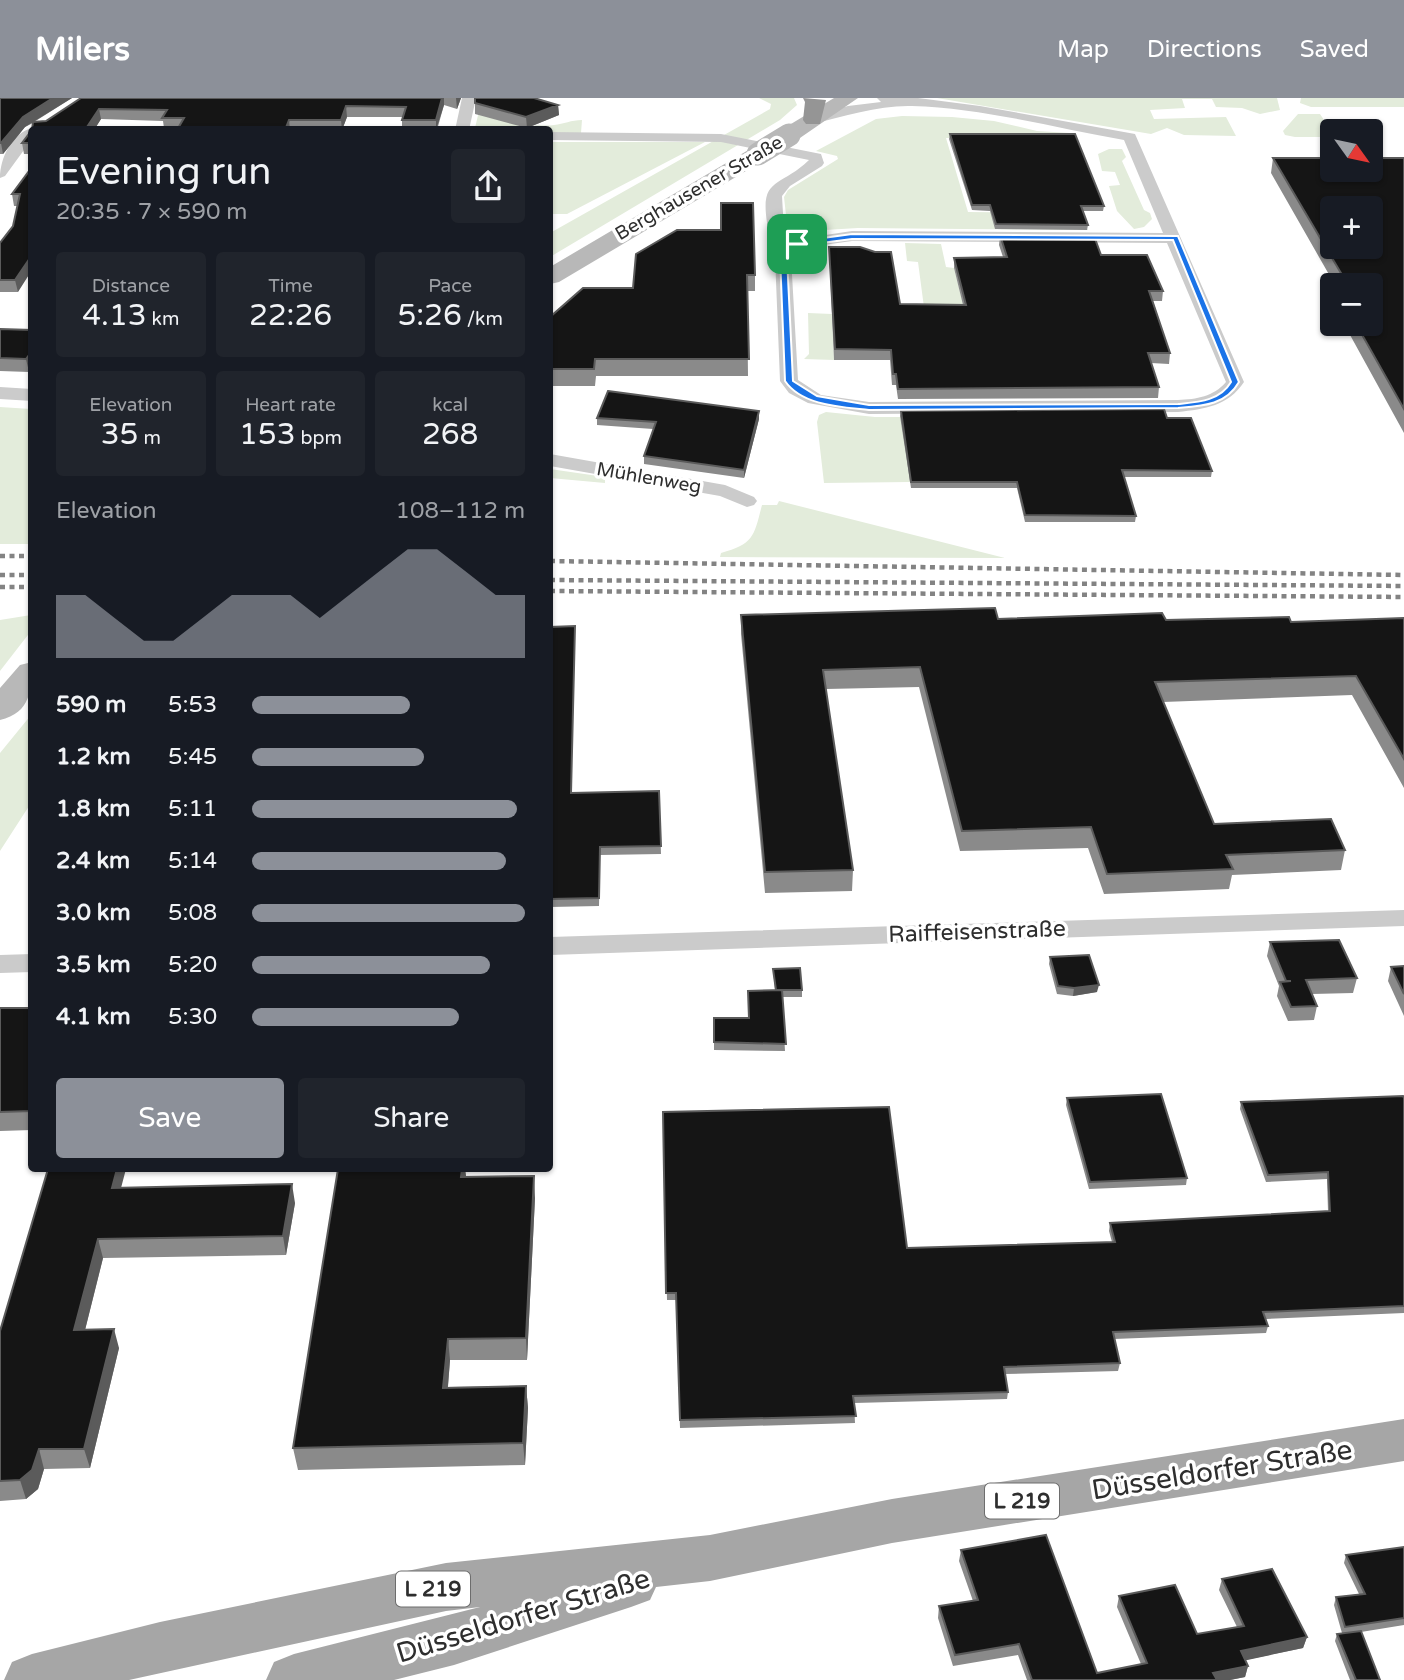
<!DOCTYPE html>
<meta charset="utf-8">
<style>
:root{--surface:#171b24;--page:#20242c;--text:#f1f3f6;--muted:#9ea1a6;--accent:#8c9099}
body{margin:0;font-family:"Varela Round",sans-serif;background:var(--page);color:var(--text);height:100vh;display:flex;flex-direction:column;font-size:26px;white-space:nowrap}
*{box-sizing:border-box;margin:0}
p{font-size:23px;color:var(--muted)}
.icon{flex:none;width:38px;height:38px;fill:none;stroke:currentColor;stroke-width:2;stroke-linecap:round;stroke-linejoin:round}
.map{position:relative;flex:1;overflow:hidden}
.sheet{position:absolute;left:28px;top:28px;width:525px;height:1046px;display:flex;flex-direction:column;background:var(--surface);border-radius:7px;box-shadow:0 2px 5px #0004}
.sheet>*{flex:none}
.needle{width:46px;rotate:123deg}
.fabs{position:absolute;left:1320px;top:21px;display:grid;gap:14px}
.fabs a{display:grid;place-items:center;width:63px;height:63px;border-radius:7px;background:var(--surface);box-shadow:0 2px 5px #0004;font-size:35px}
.pin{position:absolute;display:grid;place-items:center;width:60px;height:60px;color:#fff;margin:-30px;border-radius:14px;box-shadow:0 4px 10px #0006}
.round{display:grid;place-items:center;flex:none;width:74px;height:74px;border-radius:7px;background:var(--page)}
.summary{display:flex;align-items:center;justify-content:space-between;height:119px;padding:0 28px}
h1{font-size:38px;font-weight:600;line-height:52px}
.stats{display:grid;grid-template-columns:repeat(3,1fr);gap:10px;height:119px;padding:7px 28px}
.stats div{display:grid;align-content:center;border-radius:7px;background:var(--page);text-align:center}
.stats b{font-size:30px;font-weight:600}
.stats small{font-size:19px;font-weight:400}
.stats p{font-size:19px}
.chart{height:196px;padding:14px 28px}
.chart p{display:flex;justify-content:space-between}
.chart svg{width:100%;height:126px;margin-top:7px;fill:var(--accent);opacity:.7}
.cta{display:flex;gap:14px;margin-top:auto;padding:14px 28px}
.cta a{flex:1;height:80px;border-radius:7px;background:var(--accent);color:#fff;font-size:28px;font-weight:600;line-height:80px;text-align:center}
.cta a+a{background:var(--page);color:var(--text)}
ul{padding:0 28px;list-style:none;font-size:23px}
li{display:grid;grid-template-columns:112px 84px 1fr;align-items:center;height:52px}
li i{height:18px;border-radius:9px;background:var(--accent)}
header{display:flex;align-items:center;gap:42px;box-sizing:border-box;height:98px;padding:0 35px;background:var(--accent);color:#fff}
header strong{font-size:33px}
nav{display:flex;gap:38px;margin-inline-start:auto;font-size:24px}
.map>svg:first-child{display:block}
.green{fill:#e3ecdb}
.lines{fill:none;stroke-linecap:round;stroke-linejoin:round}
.street{fill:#cbcbcb;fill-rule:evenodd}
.secondary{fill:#b8b8b8;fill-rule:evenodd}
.primary{fill:#a6a6a6;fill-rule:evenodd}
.highway{fill:#959595;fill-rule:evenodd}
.rail{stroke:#838383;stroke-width:4.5;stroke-dasharray:5 4.5;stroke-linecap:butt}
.secondary-bridge{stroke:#b8b8b8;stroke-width:23}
.wall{fill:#8a8a8a}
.shaded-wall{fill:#5b5b5b}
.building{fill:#151515;stroke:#5b5b5b;stroke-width:2;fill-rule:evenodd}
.route{fill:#1a73e8;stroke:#fff;stroke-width:2;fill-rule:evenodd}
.labels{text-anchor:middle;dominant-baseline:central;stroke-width:7;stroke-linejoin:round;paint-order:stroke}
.far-street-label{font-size:19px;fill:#2e2e2e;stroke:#fff}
.shield{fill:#fff;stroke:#6d6d6d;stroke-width:2}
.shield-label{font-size:21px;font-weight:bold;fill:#2e2e2e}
.street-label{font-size:23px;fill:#2e2e2e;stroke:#fff}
.near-street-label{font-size:28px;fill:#2e2e2e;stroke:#fff}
</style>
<header>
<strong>Milers</strong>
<nav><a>Map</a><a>Directions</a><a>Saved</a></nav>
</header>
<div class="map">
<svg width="1404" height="1582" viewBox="0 0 1404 1582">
<rect width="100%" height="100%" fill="#fff"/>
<!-- green -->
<path class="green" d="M482 0 527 30C540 25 543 29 554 27 564 26 571 22 582 22L581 35H550V32H478L475 30Z
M759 0H794L797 7 780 22 550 159V135L770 11 771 6Z
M937 0H1277L1280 12 1260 16 1242 10 1216 9 1212 1H1182L1185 10 1150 12 1154 21 1226 19 1236 38 1184 37 1167 30 1151 36Z
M1301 0H1404V9H1311L1300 5Z
M1298 16H1320L1332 34V39H1295L1285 37 1283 33Z
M902 18 952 19 994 23 1037 33 1070 35 1071 39 946 40 968 114 1079 115 1088 132 858 130 808 133 787 126 784 99 788 92 838 61 837 58 816 53 876 21Z
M550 44H705L567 116H550Z
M1109 51H1122L1126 59 1122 63 1144 112 1150 115 1152 121 1144 129 1134 131 1117 113 1109 88 1120 87 1115 74 1102 73 1098 56Z
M905 145 941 146 946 169 954 170 964 210 925 217 918 164 907 163Z
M808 215 832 216 834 262 804 261 809 256Z
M0 309 31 311V446H0Z
M826 314 875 319H1003L902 326 910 384 824 385 817 324 819 317Z
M550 371 605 379V385L550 380Z
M779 403 1005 460 720 459 721 455C754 446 754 438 762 407H777Z
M31 517V533L0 573V522Z
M31 617V705L0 753V655Z"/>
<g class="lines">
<!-- street -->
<path class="street" d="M462 0H476L469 32H455Z
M877 0H918L980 8 1135 36 1244 284C1228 308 1205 311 1178 314L869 316 808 305 789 295 780 283 775 158 786 147 769 135C757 77 778 92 809 62L721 44 550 42V34L721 36 821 56 824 65 822 68 790 88 782 98 784 133 799 141 852 133 1163 135 1124 42C1055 30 983 10 912 8 880 7 844 18 813 26L806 22 808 19 848 8 881 4ZM852 143 1167 145 1226 284C1213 299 1197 301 1178 302L869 304 821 297 798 282 791 159 802 150Z
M32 30 37 32H32V41L5 78 0 80C0 60 12 35 32 30Z
M0 289 32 291V303L0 301Z
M550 356 725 387 754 399 757 403 754 407 747 409 720 398 550 368Z
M1404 812V828L550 857V839Z
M32 856V874L0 875V857Z"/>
<!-- secondary -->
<path class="secondary" d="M834 0H858L797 42H781L778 37 781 32Z
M758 49 766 51 769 56 766 61 559 184 550 186V169L750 51Z
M32 564C32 591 31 615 0 622V590L20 567Z"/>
<!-- primary -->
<path class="primary" d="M1404 1321V1363L892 1445 710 1483 656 1489 650 1502 631 1509 454 1567 394 1582H266L274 1564 294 1556 480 1509 446 1513 129 1582H4L12 1564 32 1556 160 1524 446 1465 710 1437 892 1401Z"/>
<!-- highway -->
<path class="highway" d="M803 0 826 2 820 26H806L803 22 805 4Z"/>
<!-- rail -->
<path class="rail" d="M0 458H32
M550 463 1404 477
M0 477H32
M550 482 1404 488
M0 489H32
M550 493 1404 499"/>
<!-- secondary-bridge -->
<path class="secondary-bridge" d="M758 56 789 37"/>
</g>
<!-- wall -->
<path class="wall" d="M0 0H72L34 24 46 23 81 0H461L457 11 444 7 437 32H402V22L403 19H347L342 32H177L178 30H164L163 23 101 21 94 32H32L33 25 25 29 3 56H0Z
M475 5 558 7 559 17 527 30 475 16Z
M32 32V56H24L22 45Z
M950 36 1104 108 1103 113H1083L1088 127 1087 132 995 131 990 113 972 112 949 41Z
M1273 60H1404V335L1344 226H1370V187H1335L1271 75Z
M32 69 18 194H0V145L13 128 18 108H14L12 96Z
M1000 137 1101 157 1163 193 1162 203H1153L1170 255 1169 266 1151 265 1159 289 1158 300 898 301 896 287H892L890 262H834L829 149 900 206 963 207 954 170V160L1003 159 999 147Z
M636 156 755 177V193H747L748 278H596L595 288H550V219L633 190Z
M0 231 32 232V269L29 274 0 273Z
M759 313V321L744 380 644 366V358L653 331 597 327V320Z
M901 313 1167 320 1212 373 1211 379H1123L1136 418 1135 424H1025L1017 390H911L900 318Z
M741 517 998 521 1291 524 1404 520V690L1352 597 1163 604 1214 726 1345 752 1341 772 1232 777 1229 791 1104 796 1088 750 960 753 919 589 826 591 853 772 852 793 765 795 741 536Z
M550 529 575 536 571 695 659 693 661 756 600 757 599 808 550 809Z
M1270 844 1357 880 1353 895 1312 896 1317 908 1314 922 1288 923 1277 898 1279 888 1267 858Z
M1050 859 1097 894 1073 898 1057 896 1049 866Z
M1404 868V918L1388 883 1391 869Z
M773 871 802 892V899H782L785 953 714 952V920H749L748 893 775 892Z
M0 910H32V1032L0 1033Z
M1067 1000 1187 1080 1186 1087 1089 1091 1066 1007Z
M1404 1000V1215L1266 1221 1268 1228 1266 1235 1114 1241 1120 1265 1118 1273 1005 1276 1008 1294 1007 1301 854 1305 855 1325 680 1330 676 1202H667L663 1014 907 1150 1112 1144 1109 1133 1110 1125 1328 1113 1327 1081 1266 1084 1240 1011 1241 1004Z
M338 1071H465L466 1079 535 1100 527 1262H450L448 1289 526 1288 528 1310 525 1367 298 1372 293 1350Z
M121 1089 295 1105 286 1157 103 1160 85 1232 119 1250 90 1370 44 1371 38 1391 26 1401 0 1403V1233Z
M1404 1449V1527L1361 1534 1380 1582H1350L1335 1543 1337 1536 1342 1535 1334 1507 1336 1499 1359 1496 1344 1465 1346 1457Z
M961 1452 1097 1575 1141 1566 1117 1509 1119 1498 1197 1536 1237 1529 1219 1492 1222 1481 1307 1539 1303 1550 1245 1562 1248 1568 1245 1579 1230 1582H1027L1018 1557 953 1568 938 1520 939 1508 973 1503 959 1463Z"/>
<!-- shaded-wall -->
<path class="shaded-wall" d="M53 0H72L25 29 3 56 1 45 23 19Z
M442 0H444V7L436 32V22Z
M456 0H461L457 11Z
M558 7 559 17 527 30 526 19Z
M346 8 347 19 342 32 341 22Z
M99 11 101 21 94 32H85Z
M289 22 290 32H285Z
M32 157V172L18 194 15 182Z
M32 253V269L29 274 26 261Z
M759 313V321L744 380V372Z
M1099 887 1097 894 1073 898 1074 890Z
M117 1071H126L116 1109 112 1090Z
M462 1071H465L466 1078 463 1101 461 1079Z
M534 1078 535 1100 527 1262 526 1240Z
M292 1086 295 1105 286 1157 283 1138Z
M98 1141 103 1160 80 1252 74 1232Z
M114 1231 119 1250 90 1370 84 1351Z
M448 1241 450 1262 446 1311 443 1290Z
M526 1288 528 1310 525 1367 523 1345Z
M39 1351 44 1371 38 1391 26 1401 20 1382Z
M1307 1539 1303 1550 1238 1564 1241 1553Z
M1248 1568 1245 1579 1230 1582H1212L1213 1575Z"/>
<!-- building -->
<path class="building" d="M0 0H53L23 19 1 45H0Z
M81 0H442L436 22H402L406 9 346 8 341 22H289L285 32H177L184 20H162L167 12 99 11 85 32H32L33 24 46 23Z
M475 0H534L558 7 526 19 475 5Z
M32 32V45H22Z
M950 36H1075L1104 108H1081L1088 127 996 126 990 107H972Z
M1273 60H1332V72H1370V60H1404V311L1356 226H1370V187H1348ZM1332 110H1370V149H1332Z
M32 69V157L15 182H0V145L13 128 20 96H12Z
M721 105H753L755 177H747L749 261H595L594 271H550V219L583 190H633L636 156 677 132H721Z
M1000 137 1094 138 1101 157H1147L1163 193H1149L1170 255H1148L1159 289 898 291 896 276H893L891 252 835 251 829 149H860L875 154H891L900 206 966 207 954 160 1007 159Z
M0 231 32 232V253L26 261 0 260Z
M608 293 759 313 744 372 644 358 656 324 597 320Z
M1164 311 1167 320H1191L1212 373 1122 372 1136 418 1025 417 1017 384H911L901 313Z
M995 510 998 521 1162 515 1166 522 1289 519 1291 524 1404 520V661L1356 578 1155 584 1214 726 1331 721 1345 752 1226 757 1233 771 1107 776 1091 729 962 733 920 569 823 572 853 772 765 774 741 517Z
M575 528 571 695 659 693 661 748 600 749 599 800 550 801V529Z
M1339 842 1357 880 1306 882 1317 908 1291 909 1280 884 1291 883H1286L1270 844Z
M1089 857 1099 887 1074 890 1058 888 1050 859Z
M1404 868V896L1391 869Z
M800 870 802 892H776L773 871Z
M782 892 786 946 714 944V920H749L748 893Z
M0 910H32V1013L0 1014Z
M1161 996 1187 1080 1090 1084 1067 1000Z
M1403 998 1404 1000V1208L1263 1214 1268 1228 1113 1234 1120 1265 1004 1269 1008 1294 853 1298 856 1318 680 1322 676 1195H666L663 1014 889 1009 907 1150 1115 1144 1110 1125 1330 1113 1328 1074 1268 1077 1241 1004Z
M48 1071H117L112 1090 292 1086 283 1138 98 1141 74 1232 114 1231 84 1351H39L32 1372 20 1382 0 1383V1233Z
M338 1071H462L461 1079 534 1078 526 1240 448 1241 443 1290 526 1288 523 1345 293 1350Z
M1046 1437 1097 1575 1147 1565 1119 1498 1175 1487 1197 1536 1244 1528 1222 1481 1272 1471 1307 1539 1241 1553 1248 1568 1213 1575 1217 1582H1032L1019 1546 955 1557 939 1508 978 1502 961 1452Z
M1404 1449V1520L1345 1529 1336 1499 1365 1496 1346 1457Z
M1361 1533 1380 1582H1356L1337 1536Z"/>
<!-- route -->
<path class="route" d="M852 136 1178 138 1239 284C1226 307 1203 308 1178 310L869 312C842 309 802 308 785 283L780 158 794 144ZM852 141 1173 142 1231 284C1220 303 1198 304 1178 306L869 307 817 298 793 283 787 159 799 148Z"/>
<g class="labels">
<!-- far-street labels -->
<g class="far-street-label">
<text transform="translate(699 90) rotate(-30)">Berghausener Straße</text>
<text transform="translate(649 380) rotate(10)">Mühlenweg</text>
</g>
<!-- shield labels -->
<g class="shield">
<rect x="985" y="1385.5" width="74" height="35" rx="5"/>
<rect x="396" y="1473.5" width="74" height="35" rx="5"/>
</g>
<g class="shield-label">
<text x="1022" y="1403">L 219</text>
<text x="433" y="1491">L 219</text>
</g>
<!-- street labels -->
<g class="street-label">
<text transform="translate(977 834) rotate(-2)">Raiffeisenstraße</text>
</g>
<!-- near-street labels -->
<g class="near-street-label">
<text transform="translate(1222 1372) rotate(-9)">Düsseldorfer Straße</text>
<text transform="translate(523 1518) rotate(-17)">Düsseldorfer Straße</text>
</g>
</g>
</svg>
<div class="fabs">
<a><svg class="needle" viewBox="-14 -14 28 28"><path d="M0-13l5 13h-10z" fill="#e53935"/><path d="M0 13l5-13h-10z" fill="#9ea1a6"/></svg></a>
<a>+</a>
<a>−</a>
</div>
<div class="pin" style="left:797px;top:146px;background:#1e9e55"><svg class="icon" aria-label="arrive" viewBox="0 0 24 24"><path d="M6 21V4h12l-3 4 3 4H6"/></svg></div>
<section class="sheet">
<div class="summary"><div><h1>Evening run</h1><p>20:35 · 7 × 590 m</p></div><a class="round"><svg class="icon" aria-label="share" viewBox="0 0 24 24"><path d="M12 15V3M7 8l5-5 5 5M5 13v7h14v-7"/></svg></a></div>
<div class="stats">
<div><p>Distance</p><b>4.13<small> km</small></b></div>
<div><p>Time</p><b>22:26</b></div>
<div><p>Pace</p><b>5:26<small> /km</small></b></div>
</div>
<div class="stats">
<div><p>Elevation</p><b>35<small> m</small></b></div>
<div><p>Heart rate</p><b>153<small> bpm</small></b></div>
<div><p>kcal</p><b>268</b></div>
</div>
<div class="chart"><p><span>Elevation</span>108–112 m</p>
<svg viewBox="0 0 160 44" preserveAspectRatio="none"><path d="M0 44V22L10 22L20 30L30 38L40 38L50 30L60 22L70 22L80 22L90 30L100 22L110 14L120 6L130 6L140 14L150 22L160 22V44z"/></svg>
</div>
<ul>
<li><b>590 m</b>5:53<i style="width:58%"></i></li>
<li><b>1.2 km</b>5:45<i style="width:63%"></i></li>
<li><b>1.8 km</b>5:11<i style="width:97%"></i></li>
<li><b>2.4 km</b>5:14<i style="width:93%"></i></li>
<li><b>3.0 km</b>5:08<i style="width:100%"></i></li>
<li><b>3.5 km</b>5:20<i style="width:87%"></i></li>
<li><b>4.1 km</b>5:30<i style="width:76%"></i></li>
</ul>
<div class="cta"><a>Save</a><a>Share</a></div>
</section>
</div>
